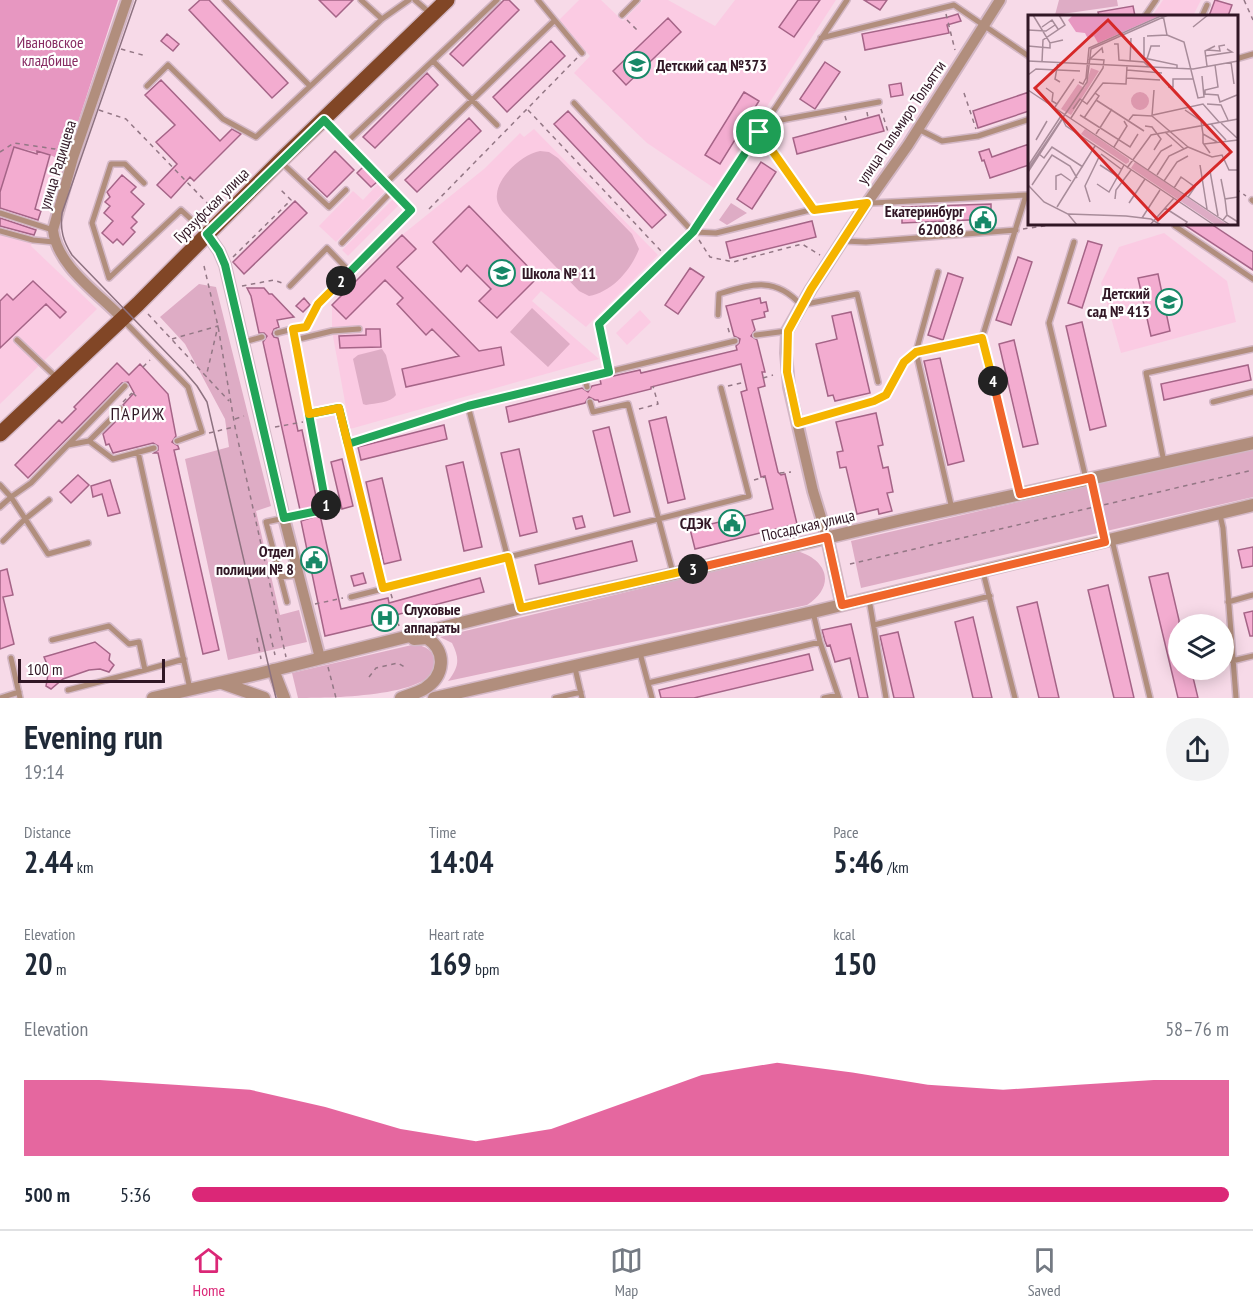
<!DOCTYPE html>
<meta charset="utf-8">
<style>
:root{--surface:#fff;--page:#f2f2f3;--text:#1f2937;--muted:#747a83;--line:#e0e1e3;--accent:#db2777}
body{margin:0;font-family:"PT Sans Narrow",sans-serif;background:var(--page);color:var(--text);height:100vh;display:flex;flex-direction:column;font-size:22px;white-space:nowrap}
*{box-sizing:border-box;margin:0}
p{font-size:20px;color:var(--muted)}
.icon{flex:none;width:33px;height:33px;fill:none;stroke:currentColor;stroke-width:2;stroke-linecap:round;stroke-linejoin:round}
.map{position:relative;height:698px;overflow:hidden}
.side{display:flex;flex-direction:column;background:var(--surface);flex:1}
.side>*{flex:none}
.buttons{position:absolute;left:1168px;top:614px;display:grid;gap:12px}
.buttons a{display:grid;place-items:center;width:66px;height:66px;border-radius:50%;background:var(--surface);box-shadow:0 3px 15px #0003;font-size:30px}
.scale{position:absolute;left:18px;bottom:15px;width:147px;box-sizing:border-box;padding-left:6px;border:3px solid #311725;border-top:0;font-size:16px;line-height:21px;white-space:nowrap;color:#311725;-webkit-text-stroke:4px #fff;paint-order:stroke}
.pin{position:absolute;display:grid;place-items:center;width:51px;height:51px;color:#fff;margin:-26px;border:3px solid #fff;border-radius:50%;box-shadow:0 2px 6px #0007}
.km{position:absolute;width:30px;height:30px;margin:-15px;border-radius:50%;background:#222;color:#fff;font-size:16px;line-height:30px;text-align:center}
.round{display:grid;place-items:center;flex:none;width:63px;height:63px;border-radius:32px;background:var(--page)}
.headline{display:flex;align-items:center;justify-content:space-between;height:102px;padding:0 24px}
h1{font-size:33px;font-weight:700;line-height:45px}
.figures{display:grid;grid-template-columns:repeat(3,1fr);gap:9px;height:102px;padding:6px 24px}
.figures div{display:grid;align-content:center}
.figures b{font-size:30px;font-weight:700}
.figures small{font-size:16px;font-weight:400}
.figures p{font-size:16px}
.chart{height:168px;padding:12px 24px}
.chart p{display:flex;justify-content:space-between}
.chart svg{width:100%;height:108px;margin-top:6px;fill:var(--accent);opacity:.7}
ul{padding:0 24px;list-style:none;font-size:20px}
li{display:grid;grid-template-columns:96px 72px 1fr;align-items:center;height:45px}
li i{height:15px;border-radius:8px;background:var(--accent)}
.tabs{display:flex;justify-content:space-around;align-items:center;height:84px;border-top:2px solid var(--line);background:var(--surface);font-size:16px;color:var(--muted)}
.tabs a{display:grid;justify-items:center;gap:3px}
.tabs .selected{color:var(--accent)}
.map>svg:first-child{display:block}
.built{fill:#fbcbe3}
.green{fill:#deacc5}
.forest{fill:#e797c1}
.building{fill:#f3acd0;stroke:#a56487;stroke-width:1.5}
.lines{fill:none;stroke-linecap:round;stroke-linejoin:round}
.service-casing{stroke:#d3b7c5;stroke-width:8}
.minor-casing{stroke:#d3b7c5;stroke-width:14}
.tertiary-casing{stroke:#d3b7c5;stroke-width:15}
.primary-casing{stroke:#d3b7c5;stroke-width:18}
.path{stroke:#937785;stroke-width:1.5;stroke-dasharray:4.5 4.5;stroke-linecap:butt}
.service{stroke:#b18e7d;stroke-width:5}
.minor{stroke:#b18e7d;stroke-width:10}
.tertiary{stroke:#b18e7d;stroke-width:12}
.primary{stroke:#814626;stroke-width:15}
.tram{stroke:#8d7280;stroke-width:1.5}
.split-1-casing{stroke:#fff;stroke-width:12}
.split-2-casing{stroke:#fff;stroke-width:12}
.split-3-casing{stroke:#fff;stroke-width:12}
.split-4-casing{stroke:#fff;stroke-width:12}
.split-5-casing{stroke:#fff;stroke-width:12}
.split-1{stroke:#22a559;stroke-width:8}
.split-2{stroke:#22a559;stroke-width:8}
.split-3{stroke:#f5b400;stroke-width:8}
.split-4{stroke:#f0652b;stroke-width:8}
.split-5{stroke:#f5b400;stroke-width:8}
.labels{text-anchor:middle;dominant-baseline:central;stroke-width:4.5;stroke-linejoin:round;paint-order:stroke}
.park-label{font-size:16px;fill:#882c63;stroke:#fff}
.poi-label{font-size:16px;font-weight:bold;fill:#311725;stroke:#fff;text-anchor:end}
.street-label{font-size:16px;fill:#311725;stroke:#fff}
.neighbourhood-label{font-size:18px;letter-spacing:1.5px;fill:#311725;stroke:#fff}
.inset-road{fill:none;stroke:#a88c9a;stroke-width:1.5}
.view{fill:#d62828;fill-opacity:0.15;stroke:#d62828;stroke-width:3}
.inset-edge{fill:none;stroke:#311725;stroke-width:3}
</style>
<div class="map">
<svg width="1253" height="698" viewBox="0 0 1253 698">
<rect width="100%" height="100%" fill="#f7dae8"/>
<!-- built -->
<path class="built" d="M579 0H601L623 21 643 0H668L715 26 735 0H836L714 188 647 143 574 73 590 56 559 20Z
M1163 0H1201L1193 16H1152Z
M534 129 658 255 586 327 541 291 532 301 599 359 350 429 332 331V305L402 235 484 169 520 133 524 137Z
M14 147 37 151 65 162 52 206 41 211 31 246 97 309 0 404V192Z
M378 184 385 191 336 242 319 226 353 191 363 200Z
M393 199 399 205 348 256 342 250Z
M1164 233 1227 281 1236 322 1121 353 1101 283 1119 247Z
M640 310 651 322 627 345 616 333Z"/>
<!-- green -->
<path class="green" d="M1059 0H1117L1118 6 1055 15Z
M540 151 549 152 558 158 632 234 639 249C631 270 612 292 589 296L579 291 503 212C499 206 496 201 497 194 498 176 523 154 540 151Z
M731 203 747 213 727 225 719 220Z
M199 284 216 287 271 506 256 511 280 615 299 610 307 642 228 660 185 459 229 447 225 419 185 344 160 317Z
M532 308 570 344 548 367 510 332Z
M382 349 386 355 396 395C390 403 376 403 366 405L363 404 353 359 358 355Z
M1253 447V497L861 588 851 541Z
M797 551C828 560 836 586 807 605L448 681C459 667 460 659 452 643L440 637Z
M416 644C426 647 433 650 435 661 442 698 323 698 298 698L292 673Z"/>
<!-- forest -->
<path class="forest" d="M0 0H118L65 162 50 155 14 147 0 192Z"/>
<!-- building -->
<path class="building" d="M200 0H209L288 83 272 98 189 10Z
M319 0H353L336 17Z
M504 0H509L519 10 463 66 450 54Z
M798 0H820L794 37 779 27Z
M864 0H887L880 10Z
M1215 0 1232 5 1228 16H1209Z
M1133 6 1135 16H1099L1098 12Z
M958 14 961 21 947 25 949 33 865 50 862 34 948 17Z
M668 18 681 32 626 85 613 71Z
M167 34 179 44 173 51 161 41Z
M551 41 565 56 507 112 493 97Z
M825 62 840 72 815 109 800 99Z
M427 73 438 85 375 148 363 137Z
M161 80 220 141 232 129 241 134 194 181 190 177 171 198 157 185 177 164 156 142 175 125 145 95Z
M901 83 903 95 891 97 889 85Z
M744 92 759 101 720 164 705 155Z
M1029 92V111L978 128 973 111Z
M568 111 666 215 652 228 554 124Z
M879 115 884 131 797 154 793 138Z
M469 118 481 131 417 192 405 180Z
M1029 144V165L990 178 984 160 982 161 979 152 989 149 992 157Z
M14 147 37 154V151L50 155 35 209 41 211 38 220 0 208V192Z
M335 151 354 170 327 197 308 179Z
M761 162 776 172 752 209 737 199Z
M363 167 377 182 371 187 357 173Z
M122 175 136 187 131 192 144 204 132 217 137 222 131 228 135 232 123 245 117 239 113 243 102 233 113 221 104 213 110 206 105 202 110 197 107 192Z
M295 201 307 213 244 274 233 262Z
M991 204V219L902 223V207Z
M469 206 538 277 497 318 479 301 491 289 467 265 461 272 433 242Z
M0 218 36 230 34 235 0 226Z
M812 221 816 237 730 258 726 242Z
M1183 224H1211L1253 252V270Z
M402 235 416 249 397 267 479 351 501 347 504 365 406 387 402 369 459 356 432 329 426 335 397 304 403 298 385 280 346 319 332 305Z
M1088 241 1102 245 1082 308 1068 303Z
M1018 257 1032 262 1011 325 996 320Z
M690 268 704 277 678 314 665 305Z
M948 273 963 278 943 340 928 335Z
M1158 274 1170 331 1151 336 1138 278Z
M33 281 66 312 60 318 46 304 0 348V301L7 294 13 300Z
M247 288H264L269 294H272L294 317 277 320 279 327 274 329 272 334 274 337 278 338 298 431 302 430 318 506 300 510 263 342 267 336 264 333H259L251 296Z
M304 298 310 305 303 312 296 306Z
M760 298 761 303 766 302 768 311 764 312 765 317 752 320 755 330 751 336 757 340 765 372H762L765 386 758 388 778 472 781 475 785 474 797 524 695 549 690 529 773 509 765 476 761 477 741 392 747 390 741 364 651 387V389L599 402 598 400H595L589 397 585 403 509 422 506 407 582 388 588 392 592 386 601 384 600 379 609 377 640 370 641 373 737 350 736 346 739 343 740 339 734 336 726 306Z
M851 312 870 393 835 401 833 395 828 396 816 344 837 339 832 316Z
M1082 322 1106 426 1090 430 1066 326Z
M366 329H380L381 347 340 348 339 336 366 335Z
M1014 340 1038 444 1023 447 999 344Z
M940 358 964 461 948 465 924 361Z
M117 363 129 375 140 364 168 394 176 436 172 442 178 446 179 449 174 450 219 650 203 654 158 453H154L158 450V446L153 443 113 453 109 444 106 445 103 434 125 412 126 408 123 405 134 393 128 382 122 383 28 478 15 465 59 420 62 423 76 409 74 407Z
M1248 365 1251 380 1164 400 1161 384Z
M876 413 883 445 878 446 883 468 888 467 893 492 887 493 892 511 879 514 878 509 857 514 846 467 840 468 837 452 843 451 836 422Z
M666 417 685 499 668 503 649 421Z
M444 425 447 439 361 460 358 447Z
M609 427 630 512 614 516 593 431Z
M519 449 537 532 520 536 501 453Z
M342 459 353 506 342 509 331 462Z
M463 462 482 547 464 551 446 466Z
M78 475 89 485 71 503 60 492Z
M382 478 401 560 384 564 366 482Z
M110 480 120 513 108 516 102 494 93 497 91 486Z
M320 515 341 609 388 598 389 603 480 578 484 592 392 616 393 620 325 636 301 521Z
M582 516 585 527 576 529 573 518Z
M632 541 637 561 539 584 535 565Z
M1253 547V566L1242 568 1238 550Z
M7 569 13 595 3 597 14 644 0 649V571Z
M363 573 366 583 354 586 351 576Z
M1168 573 1179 620V669H1191L1198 698H1178L1149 577Z
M1108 585 1134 698H1114L1088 590Z
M1037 602 1059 698H1039L1017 607Z
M1253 611V636H1250L1244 613Z
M973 617 992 698H973L955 622Z
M851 624 868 698H859L850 658 835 662 830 645 827 646 825 641 822 630Z
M898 632 914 698H894L880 636Z
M95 642 110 654 109 660 114 665 109 672 100 669 89 670 63 679 51 689 46 686 49 669 44 657Z
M809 654 813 670 694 698H661L659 690Z"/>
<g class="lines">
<defs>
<path id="service" d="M225 0 309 85
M361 0 382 19
M415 0 430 13
M538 0 582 53
M622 15 637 0
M1145 16 1156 0
M1202 16 1207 5
M821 38 954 5 1030 57
M1236 59 1253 54
M433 61 497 125
M147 86 168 65 223 119 256 137 382 19 409 0
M574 103 693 232 599 323 609 372
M765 123 879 102
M918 129 942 141 978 136 1030 119
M346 143 497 0
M281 162 329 207 346 190
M144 183 125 164H111L92 223 109 278 181 210 206 233
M386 183 554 21
M1252 200 1253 201
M0 213 53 230
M1175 226 1253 279
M0 231 33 240 54 242
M693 232 716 233 806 211 853 204 1026 195 982 338 1020 494
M693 232 847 0
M844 241 866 242 1016 230
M1074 242 1049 323 1086 479
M342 243 393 190
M938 272 916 352 952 509
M290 286 327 248 350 272
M718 315 719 294C752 284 775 276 801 305L857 294 878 382
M123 320 188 387 202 432 177 441
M277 333 293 329
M756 335 787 331
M17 340 57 378
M295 340 332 331 359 329
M244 342 262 337
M584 378 587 387
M590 402 593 412 628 404 673 573
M1213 402 1253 392
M468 406 521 608
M309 414 293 329 306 327 318 304 411 210 325 121
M798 423 874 401
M89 441 113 459 154 448
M348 443 497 399 735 341
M68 445 89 441 121 409
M138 452 190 689
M1164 462 1146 373 1253 349
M0 485 11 497 48 554 88 543
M0 507 11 497 31 483 125 386
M1220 515 1223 528 1236 698
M1112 540 1150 698
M3 541 24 520 49 500
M983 572 1015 698
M280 577 299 575
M351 597 749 496 721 388
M869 599 886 698
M287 602 266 522 327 509 309 414 339 408 383 588
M1228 602 1253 595
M813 612 820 642 839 698
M874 625 990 596
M52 640 109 626 129 644 139 642 145 670 184 659
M640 653 648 683 820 642
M11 658 20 698
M1232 661 1253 656
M575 668 582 698
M648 683 652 698
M68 690 145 670
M0 698 19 692
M555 698 581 692
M824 698 838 695"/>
<path id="minor" d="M207 234 219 251 225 265 284 518 320 658
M122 318C98 293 57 266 53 230L73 158 127 0
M827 537 813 491 789 387 786 353 787 331 811 289 867 203 908 145 1000 0"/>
<path id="tertiary" d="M827 537 842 605
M273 670 284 698
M222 683 264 698
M153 698 258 674 521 608 673 574 902 520 1253 443
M401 698C409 695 417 693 424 689 445 676 447 651 427 638L414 639
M434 698 813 612 1253 505"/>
<path id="primary" d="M0 434 138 304 280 161 447 0"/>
</defs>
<!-- service casing -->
<use href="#service" class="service-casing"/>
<!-- minor casing -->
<use href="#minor" class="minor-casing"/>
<!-- tertiary casing -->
<use href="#tertiary" class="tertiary-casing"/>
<!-- primary casing -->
<use href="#primary" class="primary-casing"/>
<!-- path -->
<path class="path" d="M1244 0 1253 20
M946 14 955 50
M627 20 639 32
M121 49 146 56
M964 93 976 129
M881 109 892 145
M99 110 126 119 212 208
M528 110 661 251
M867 112 868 118
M845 116 847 123
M764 139 808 202
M0 152 14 143 55 149 64 155
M1236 189 1246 196
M429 209 577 58
M1023 229 1058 224
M699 240 710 257 733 262 802 244 820 255
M233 257 291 200 281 190
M204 266 218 326 235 427 286 657
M242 286 274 280 282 283
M148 314 229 401
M728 328 730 335
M172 339 218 326 206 377
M925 350 973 340
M143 367 150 360
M763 378 773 375
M728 386 745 382
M133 393 137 397
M880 398C895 391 898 368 910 357
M123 402 132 393
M639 409 658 404 653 386
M235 419 244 416
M275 427 303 422
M209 433 234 427
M780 473 791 472
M754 480 765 477
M1094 489 1103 531
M850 564 1253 470
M391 594 393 601
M315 604 343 598
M396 615 399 626
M270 634 275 655
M257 638 261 659
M328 667 336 698
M369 677 376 668 398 663 406 668"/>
<!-- service -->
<use href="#service" class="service"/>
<!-- minor -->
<use href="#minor" class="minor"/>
<!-- tertiary -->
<use href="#tertiary" class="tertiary"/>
<!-- primary -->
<use href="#primary" class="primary"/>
<!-- tram -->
<path class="tram" d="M136 0 62 213C60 230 63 241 72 255L185 372 197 386 207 402 276 698"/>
</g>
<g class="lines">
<defs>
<path id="split-1" d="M326 505 309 414 339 408 348 444 468 406 609 372 599 324 693 232 759 132"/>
<path id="split-2" d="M326 505 327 509 284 518 225 265 219 251 207 234 324 120 411 210 341 281"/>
<path id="split-3" d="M341 281 318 304 306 327 293 329 309 414 339 408 383 588 508 557 521 608 693 569"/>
<path id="split-4" d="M693 569 827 537 842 605 1105 542 1091 478 1020 494 993 381"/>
<path id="split-5" d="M759 132 814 210 867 203 811 289 788 331 787 372 798 423 874 401 886 395 904 362 916 352 982 338 993 381"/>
</defs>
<!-- split-1 casing -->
<use href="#split-1" class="split-1-casing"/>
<!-- split-2 casing -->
<use href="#split-2" class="split-2-casing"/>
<!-- split-3 casing -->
<use href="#split-3" class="split-3-casing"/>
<!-- split-4 casing -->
<use href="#split-4" class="split-4-casing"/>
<!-- split-5 casing -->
<use href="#split-5" class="split-5-casing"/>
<!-- split-1 -->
<use href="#split-1" class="split-1"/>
<!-- split-2 -->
<use href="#split-2" class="split-2"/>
<!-- split-3 -->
<use href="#split-3" class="split-3"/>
<!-- split-4 -->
<use href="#split-4" class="split-4"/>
<!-- split-5 -->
<use href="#split-5" class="split-5"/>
</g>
<!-- icons -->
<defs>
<symbol id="school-ring" viewBox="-11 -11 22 22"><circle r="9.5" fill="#fff" stroke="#178867" stroke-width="1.5"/><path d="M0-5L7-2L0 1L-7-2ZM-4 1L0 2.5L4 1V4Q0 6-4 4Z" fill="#178867"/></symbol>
<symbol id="civic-ring" viewBox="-11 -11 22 22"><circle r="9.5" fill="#fff" stroke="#178867" stroke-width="1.5"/><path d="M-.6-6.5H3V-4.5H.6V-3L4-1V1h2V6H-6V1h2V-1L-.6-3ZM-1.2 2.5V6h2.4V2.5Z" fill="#178867"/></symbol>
<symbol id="hospital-ring" viewBox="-11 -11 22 22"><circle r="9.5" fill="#fff" stroke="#178867" stroke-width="1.5"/><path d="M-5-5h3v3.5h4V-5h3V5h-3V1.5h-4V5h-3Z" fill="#178867"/></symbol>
</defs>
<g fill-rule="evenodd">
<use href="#school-ring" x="622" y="50" width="30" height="30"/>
<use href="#civic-ring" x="968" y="205" width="30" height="30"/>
<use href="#school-ring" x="487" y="258" width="30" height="30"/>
<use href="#school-ring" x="1154" y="287" width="30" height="30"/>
<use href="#civic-ring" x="717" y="508" width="30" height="30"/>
<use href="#civic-ring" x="299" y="545" width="30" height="30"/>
<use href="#hospital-ring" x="370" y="603" width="30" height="30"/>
</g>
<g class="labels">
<!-- park labels -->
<g class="park-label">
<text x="50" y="42">Ивановское<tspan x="50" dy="18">кладбище</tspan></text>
</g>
<!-- poi labels -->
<g class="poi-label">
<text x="656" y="65" text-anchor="start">Детский сад №373</text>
<text x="964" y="211">Екатеринбург<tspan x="964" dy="18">620086</tspan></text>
<text x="522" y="273" text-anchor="start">Школа № 11</text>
<text x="1150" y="293">Детский<tspan x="1150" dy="18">сад № 413</tspan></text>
<text x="712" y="523">СДЭК</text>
<text x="294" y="551">Отдел<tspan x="294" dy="18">полиции № 8</tspan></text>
<text x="404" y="609" text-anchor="start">Слуховые<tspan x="404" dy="18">аппараты</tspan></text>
</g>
<!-- street labels -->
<g class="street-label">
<text transform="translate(901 122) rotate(-56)">улица Пальмиро Тольятти</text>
<text transform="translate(57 165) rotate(-73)">улица Радищева</text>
<text transform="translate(211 205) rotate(-45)">Гурзуфская улица</text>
<text transform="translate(808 525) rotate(-13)">Посадская улица</text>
</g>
<!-- neighbourhood labels -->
<g class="neighbourhood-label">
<text x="138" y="413">ПАРИЖ</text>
</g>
</g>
<!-- overview -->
<g transform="translate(1028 15)">
<rect width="210" height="210" fill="#f7dae8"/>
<path d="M63 53 71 56 43 100 33 94 50 69 56 73 58 70ZM103 86a9 9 0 1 1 18 0a9 9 0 1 1-18 0ZM57 114 101 144V147L98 149 53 119ZM107 147 200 210H188L103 153Z" fill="#deacc5"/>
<path d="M45 0H133L70 28 66 21 60 24 57 18 48 17 40 5Z" fill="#e797c1"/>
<path class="inset-road" d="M5 0 22 28 35 25M14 12 24 5 30 14M165 12 180 0M0 15 18 16 27 10M139 20 156 27 170 83 176 82 174 61M119 21 139 20 135 0M86 29H90L91 45 116 47 121 52M0 31 22 33V28M179 35 192 36 191 31 197 30M178 41 204 37 199 34M116 43 149 50V54M119 44 123 31H132M116 45V22M0 46 165 54 210 46M102 46 103 23M14 47 15 25 37 10 31 0M30 47 27 64 32 67M203 47 206 69M187 50 190 72 177 75V79L190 80 192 87 209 80M179 51 177 36 187 31M99 55 134 58M0 60 8 54 52 56M99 63 132 65M51 67 55 69 58 63 61 33 135 0M140 72H145V64H165M18 73 25 78 24 86 29 89M0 75 202 210M67 78 75 68 98 69 99 51M68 85 116 116M179 89 193 90 200 105M27 92 46 64M45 94 52 84 59 89 67 78 71 81 56 103M157 95 173 106 175 119 189 127M31 97 38 111 186 210M52 100 102 132 110 119M125 100 175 89 191 107M124 101 160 132 141 141 129 160M43 103 75 53 76 45 62 44 74 33 75 38M101 105 105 100 124 101 126 75M193 108 209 123M183 109 198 125M117 111 124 112 133 124 126 135M137 117 156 134M68 119 84 94M175 119V128L182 138M8 125 19 106M176 129 210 125M86 132 99 111 96 106M160 132 184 142 194 140 201 155H210M11 139 16 143 24 132 55 152M73 139 93 154M72 150 89 161M172 150 179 194M0 151 33 101M99 153 123 120 210 104M0 154 59 67 63 34 140 0M120 155 133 136 144 130M182 156 190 201M0 157 35 103M193 164 197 184M136 166 149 147 160 141M69 169 81 177 96 150M0 170 16 187 40 199 49 210M4 170 24 140 42 151 49 163M146 173 153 162 167 172 160 182M28 175V161L33 159 43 166M87 184 88 175 103 155M62 187 57 171 72 140M101 188 117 164M29 192 67 131M137 193 159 207 157 210M40 199 98 201 123 204 133 210M199 200 197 184 210 182M114 203 132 175M195 205 199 200 210 207M122 210 146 183"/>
<path class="view" d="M80 5 203 137 130 205 7 73Z"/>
<rect width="210" height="210" class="inset-edge"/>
</g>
</svg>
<div class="buttons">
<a><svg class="icon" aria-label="layers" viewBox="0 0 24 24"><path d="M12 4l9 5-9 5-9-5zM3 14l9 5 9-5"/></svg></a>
</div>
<div class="scale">100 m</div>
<div class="pin" style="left:759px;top:132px;background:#1e9e55"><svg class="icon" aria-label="arrive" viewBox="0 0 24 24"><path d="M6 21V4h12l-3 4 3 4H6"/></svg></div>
<b class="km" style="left:326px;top:505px">1</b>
<b class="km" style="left:341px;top:281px">2</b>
<b class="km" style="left:693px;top:569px">3</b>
<b class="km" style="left:993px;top:381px">4</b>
</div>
<section class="side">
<div class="headline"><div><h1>Evening run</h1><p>19:14</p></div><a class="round"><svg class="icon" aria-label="share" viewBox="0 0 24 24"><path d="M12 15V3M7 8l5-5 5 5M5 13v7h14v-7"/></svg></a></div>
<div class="figures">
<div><p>Distance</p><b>2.44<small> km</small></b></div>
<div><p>Time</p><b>14:04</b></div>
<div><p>Pace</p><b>5:46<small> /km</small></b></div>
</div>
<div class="figures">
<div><p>Elevation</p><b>20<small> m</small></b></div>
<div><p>Heart rate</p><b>169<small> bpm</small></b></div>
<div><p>kcal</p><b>150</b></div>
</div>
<div class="chart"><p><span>Elevation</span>58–76 m</p>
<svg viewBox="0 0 160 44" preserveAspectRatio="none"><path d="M0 44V13L10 13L20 15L30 17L40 24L50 33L60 38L70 33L80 22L90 11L100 6L110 10L120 15L130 17L140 15L150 13L160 13V44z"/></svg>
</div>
<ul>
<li><b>500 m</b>5:36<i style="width:100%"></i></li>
</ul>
</section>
<nav class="tabs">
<a class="selected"><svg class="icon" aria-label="home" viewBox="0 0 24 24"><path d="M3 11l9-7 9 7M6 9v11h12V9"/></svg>Home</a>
<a><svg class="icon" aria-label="map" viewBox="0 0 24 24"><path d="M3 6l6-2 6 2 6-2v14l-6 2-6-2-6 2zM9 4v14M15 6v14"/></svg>Map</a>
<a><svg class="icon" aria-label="saved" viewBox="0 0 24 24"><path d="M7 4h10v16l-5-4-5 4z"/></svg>Saved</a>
</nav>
